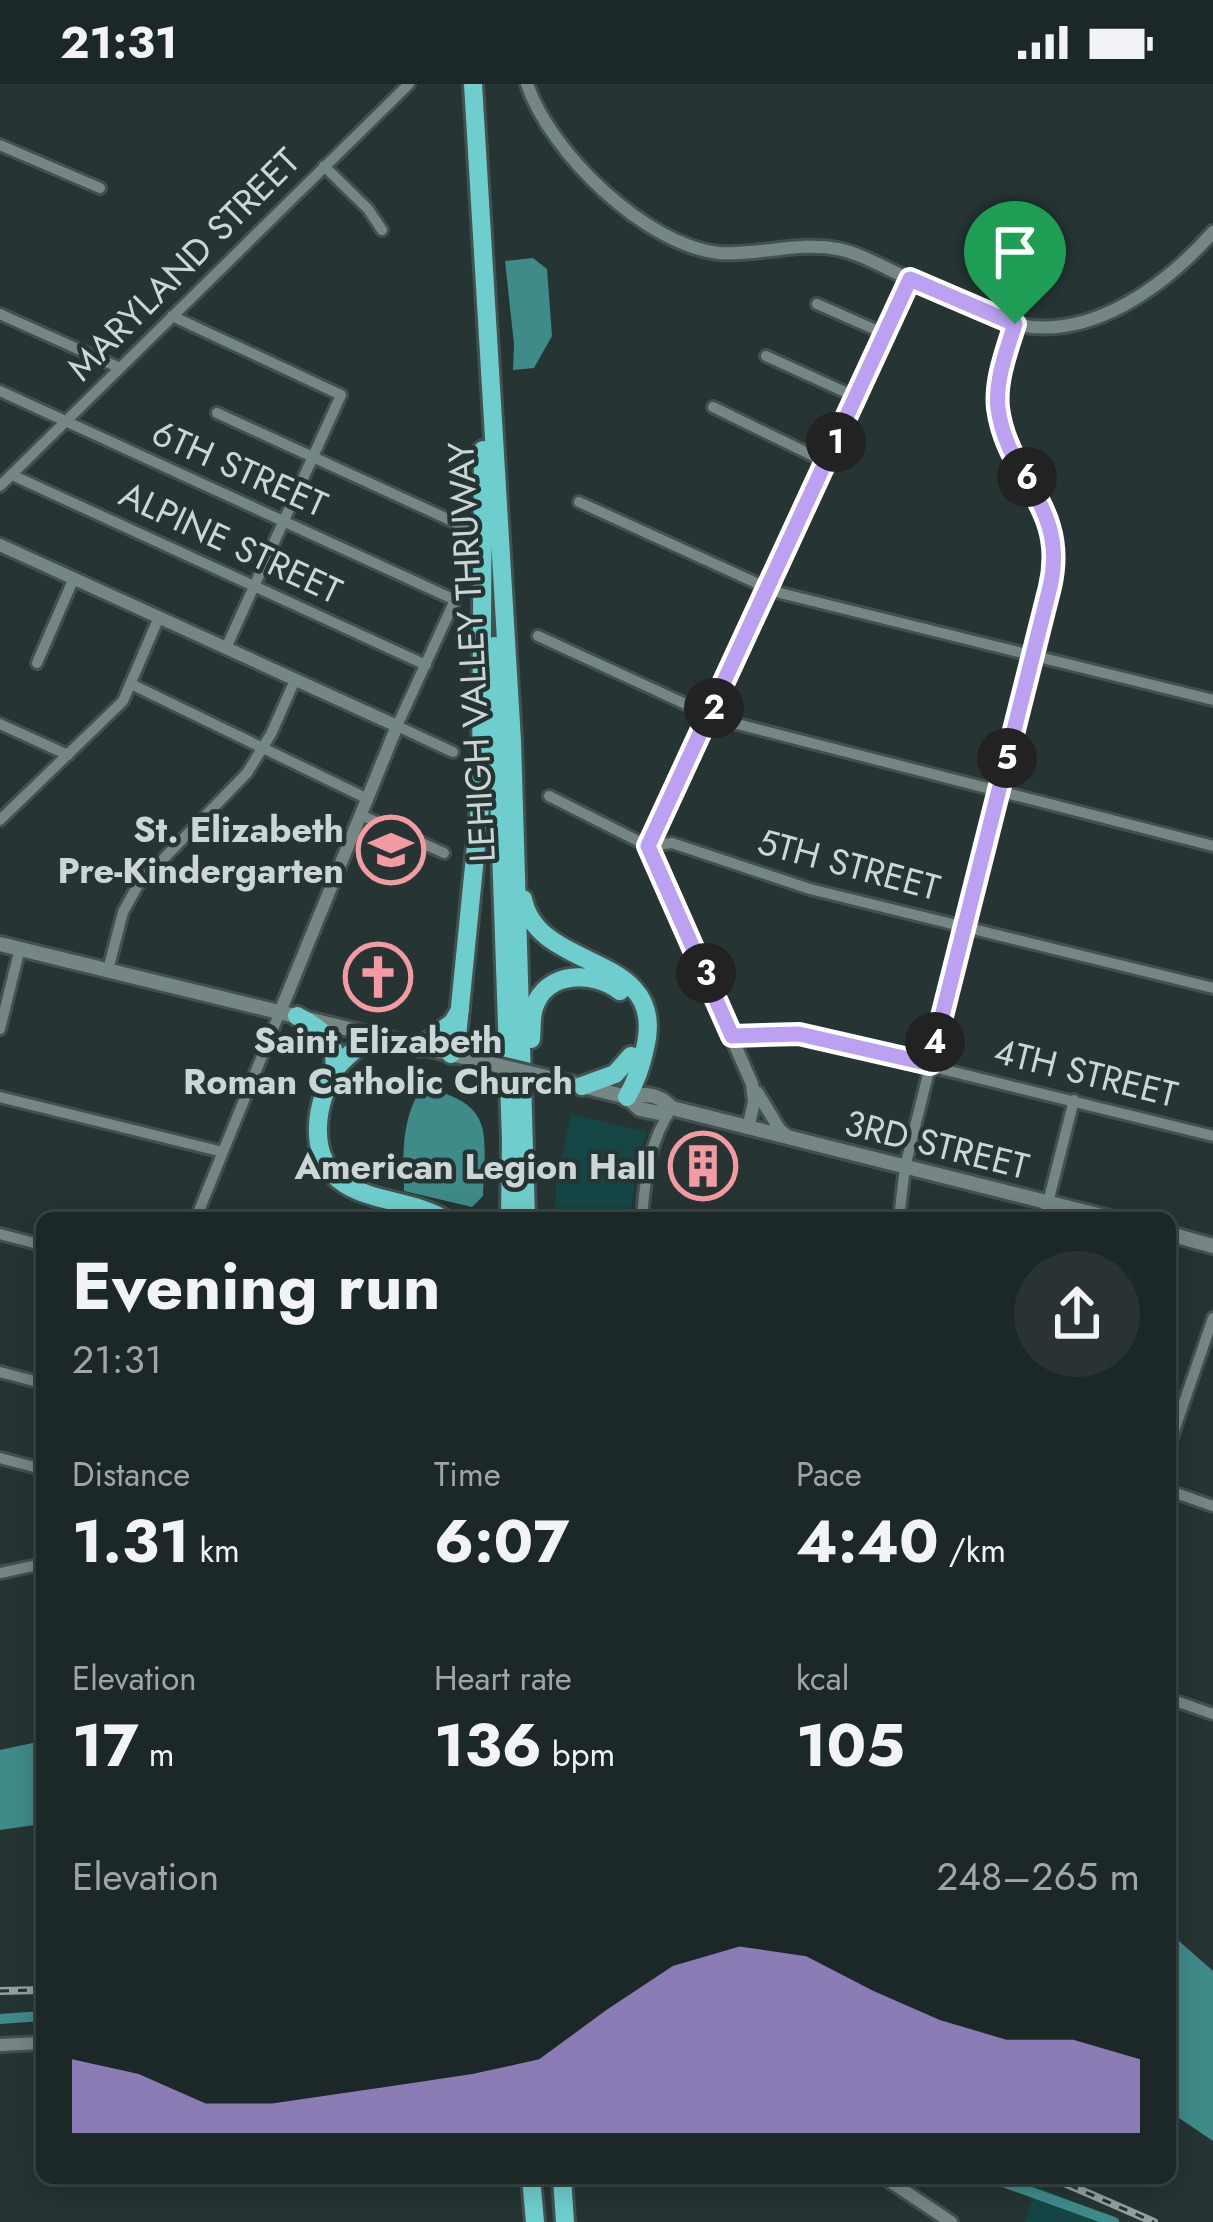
<!DOCTYPE html>
<meta charset="utf-8">
<style>
:root{--surface:#1c2727;--page:#293333;--text:#f1f3f6;--muted:#a0a5a7;--line:#3a4444;--accent:#bca0f2}
body{margin:0;font-family:Jost,sans-serif;background:var(--page);color:var(--text);height:100vh;display:flex;flex-direction:column;font-size:45px;white-space:nowrap}
*{box-sizing:border-box;margin:0}
p{font-size:39px;color:var(--muted)}
.icon{flex:none;width:66px;height:66px;fill:none;stroke:currentColor;stroke-width:2;stroke-linecap:round;stroke-linejoin:round}
.map{position:relative;flex:1;overflow:hidden}
.side{position:absolute;left:36px;top:1128px;width:1140px;height:972px;display:flex;flex-direction:column;background:var(--surface);border-radius:18px;box-shadow:0 6px 30px #0003,0 0 0 3px var(--line)}
.side>*{flex:none}
.pin{position:absolute;display:grid;place-items:center;width:102px;height:102px;color:#fff;margin:-123px -51px;border-radius:50% 50% 50% 0;rotate:-45deg;box-shadow:0 0 12px #0007}
.pin .icon{rotate:45deg}
.km{position:absolute;width:60px;height:60px;margin:-30px;border-radius:50%;background:#222;color:#fff;font-size:33px;line-height:60px;text-align:center}
.round{display:grid;place-items:center;flex:none;width:126px;height:126px;border-radius:63px;background:var(--page)}
.head{display:flex;align-items:center;justify-content:space-between;height:204px;padding:0 36px}
h1{font-size:66px;font-weight:700;line-height:90px}
.stats{display:grid;grid-template-columns:repeat(3,1fr);gap:18px;height:204px;padding:12px 36px}
.stats div{display:grid;align-content:center}
.stats b{font-size:60px;font-weight:700}
.stats small{font-size:33px;font-weight:400}
.stats p{font-size:33px}
.chart{height:336px;padding:24px 36px}
.chart p{display:flex;justify-content:space-between}
.chart svg{width:100%;height:216px;margin-top:12px;fill:var(--accent);opacity:.7}
.status{display:flex;justify-content:space-between;align-items:center;height:84px;padding:0 60px;background:var(--surface);direction:ltr}
.status svg{height:33px;fill:currentColor}
.map>svg:first-child{display:block}
.green{fill:#154645}
.water{fill:#3f8b8a}
.lines{fill:none;stroke-linecap:round;stroke-linejoin:round}
.canal{stroke:#3f8b8a;stroke-width:10}
.minor-casing{stroke:#435050;stroke-width:16}
.tertiary-casing{stroke:#435050;stroke-width:18}
.secondary-casing{stroke:#435050;stroke-width:20}
.motorway-casing{stroke:#435050;stroke-width:24}
.minor{stroke:#758685;stroke-width:10}
.tertiary{stroke:#758685;stroke-width:12}
.secondary{stroke:#758685;stroke-width:14}
.motorway{stroke:#6ececd;stroke-width:18}
.rail-casing{stroke:#95a0a0;stroke-width:8}
.rail{stroke:#263434;stroke-width:3;stroke-dasharray:9;stroke-linecap:butt}
.secondary-bridge-casing{stroke:#435050;stroke-width:20;stroke-linecap:butt}
.secondary-bridge{stroke:#758685;stroke-width:14}
.route-casing{stroke:#fff;stroke-width:24}
.route{stroke:#bca0f2;stroke-width:15}
.labels{text-anchor:middle;dominant-baseline:central;stroke-width:9;stroke-linejoin:round;paint-order:stroke}
.street-label{font-size:36px;fill:#cdd6d6;stroke:#263434}
.poi-label{font-size:36px;font-weight:bold;fill:#cdd6d6;stroke:#263434;text-anchor:end}
</style>
<div class="status"><b>21:31</b><svg viewBox="0 0 49 12"><path d="M0 12V9h3v3zM5 12V6h3v6zM10 12V3h3v9zM15 12V0h3v12zM26 1h20v11H26zM47 4h2v5h-2z"/></svg></div>
<div class="map">
<svg width="1213" height="2138" viewBox="0 0 1213 2138">
<rect width="100%" height="100%" fill="#263434"/>
<!-- green -->
<path class="green" d="M571 1030 647 1048 638 1074 630 1134H554L557 1093Z
M1036 2102 1123 2138H1025Z"/>
<!-- water -->
<path class="water" d="M533 174 547 185 552 252 534 284 513 286 514 260 505 177Z
M422 1003C496 1020 485 1047 483 1112L472 1123 404 1107C403 1069 401 1036 422 1003Z
M42 1657V1740L0 1746V1666Z
M1170 1849 1213 1887V2057L1170 2028Z"/>
<g class="lines">
<!-- canal -->
<path class="canal" d="M0 1935 42 1932
M992 2094 1114 2138"/>
<defs>
<path id="minor" d="M0 61 100 104
M324 82 368 125 382 146
M817 220 885 250
M0 230 120 284
M172 232 341 311 226 564
M766 272 856 313
M0 307 455 516 397 642 453 668
M713 323 826 378
M217 329 463 442
M12 391 426 581
M0 402 409 0
M579 418 776 508 1213 616
M538 552 718 635 1213 762
M37 579 74 494
M131 600 368 715
M0 640 68 671
M549 712 648 762 672 759 810 805 1213 904
M361 731 444 769
M0 736 123 617 159 533
M108 886 123 828 138 801 247 689 271 650 295 596
M0 945 20 864
M732 952 799 950 1213 1052
M0 1013 223 1068
M196 1134 280 928
M642 1134C645 1095 649 1057 672 1024
M899 1134 905 1083 1054 485 1048 432 1006 352 998 326 1000 296 1014 240
M1044 1134 1074 1016
M0 1150 42 1161
M0 1288 42 1299
M1170 1359 1213 1234
M0 1374 42 1385
M1170 1407 1213 1422
M0 1489 42 1480
M1170 1615 1213 1630"/>
<path id="tertiary" d="M527 0C550 68 645 161 719 169 758 172 799 157 838 165 863 170 890 187 914 197 946 211 981 232 1015 240 1091 258 1166 201 1213 148
M0 461 397 642 280 928
M757 1008 780 1046 790 1054
M748 1044 754 1018 752 1000 648 762 910 195
M0 1961 42 1959
M885 2094 951 2138"/>
<path id="secondary" d="M0 860 492 980
M542 992 627 1013 640 1025 659 1029 672 1024
M627 1013C646 1009 659 1010 672 1024L1110 1134
M1170 1150 1213 1162"/>
<path id="motorway" d="M473 0 512 657 526 1134
M494 562 511 1056 510 1134
M523 815C538 889 665 867 646 960 642 980 637 996 627 1013
M297 932C322 945 338 956 334 986
M373 951C362 961 347 970 338 982 315 1016 305 1075 345 1100 374 1118 412 1117 442 1134
M531 955C532 945 531 933 534 924 546 886 594 887 620 907
M421 963 453 938 460 926
M451 970 457 953 481 712 483 366
M582 1002 615 990 631 972
M531 2094 535 2138
M562 2094 565 2138"/>
</defs>
<!-- minor casing -->
<use href="#minor" class="minor-casing"/>
<!-- tertiary casing -->
<use href="#tertiary" class="tertiary-casing"/>
<!-- secondary casing -->
<use href="#secondary" class="secondary-casing"/>
<!-- motorway casing -->
<use href="#motorway" class="motorway-casing"/>
<!-- minor -->
<use href="#minor" class="minor"/>
<!-- tertiary -->
<use href="#tertiary" class="tertiary"/>
<!-- secondary -->
<use href="#secondary" class="secondary"/>
<!-- motorway -->
<use href="#motorway" class="motorway"/>
<defs>
<path id="rail" d="M0 1907 42 1906
M1053 2094 1154 2138"/>
</defs>
<!-- rail casing -->
<use href="#rail" class="rail-casing"/>
<!-- rail -->
<use href="#rail" class="rail"/>
<defs>
<path id="secondary-bridge" d="M492 980 542 992"/>
</defs>
<!-- secondary-bridge casing -->
<use href="#secondary-bridge" class="secondary-bridge-casing"/>
<!-- secondary-bridge -->
<use href="#secondary-bridge" class="secondary-bridge"/>
</g>
<g class="lines">
<defs>
<path id="route" d="M910 195 1015 240C1007 266 995 296 998 324 1007 395 1069 421 1050 503L930 980 799 950 732 952 648 762Z"/>
</defs>
<!-- route casing -->
<use href="#route" class="route-casing"/>
<!-- route -->
<use href="#route" class="route"/>
</g>
<!-- icons -->
<defs>
<symbol id="school-ring" viewBox="-11 -11 22 22"><circle r="9.5" fill="#263434" stroke="#f49aa2" stroke-width="1.5"/><path d="M0-5L7-2L0 1L-7-2ZM-4 1L0 2.5L4 1V4Q0 6-4 4Z" fill="#f49aa2"/></symbol>
<symbol id="church-ring" viewBox="-11 -11 22 22"><circle r="9.5" fill="#263434" stroke="#f49aa2" stroke-width="1.5"/><path d="M-1.2-6h2.4v3.5h3.3v2.4h-3.3V6h-2.4V-.1h-3.3v-2.4h3.3Z" fill="#f49aa2"/></symbol>
<symbol id="building-ring" viewBox="-11 -11 22 22"><circle r="9.5" fill="#263434" stroke="#f49aa2" stroke-width="1.5"/><path d="M-4-6H4V6H1V3H-1V6H-4ZM-2.5-4.3h1.7v1.8h-1.7ZM.8-4.3h1.7v1.8H.8ZM-2.5-1h1.7V.8h-1.7ZM.8-1h1.7V.8H.8Z" fill="#f49aa2"/></symbol>
</defs>
<g fill-rule="evenodd">
<use href="#school-ring" x="353" y="728" width="76" height="76"/>
<use href="#church-ring" x="340" y="855" width="76" height="76"/>
<use href="#building-ring" x="665" y="1044" width="76" height="76"/>
</g>
<g class="labels">
<!-- street labels -->
<g class="street-label">
<text transform="translate(183 180) rotate(-45)">MARYLAND STREET</text>
<text transform="translate(240 384) rotate(24)">6TH STREET</text>
<text transform="translate(231 458) rotate(25)">ALPINE STREET</text>
<text transform="translate(471 568) rotate(-93)">LEHIGH VALLEY THRUWAY</text>
<text transform="translate(849 780) rotate(15)">5TH STREET</text>
<text transform="translate(1086 988) rotate(14)">4TH STREET</text>
<text transform="translate(937 1060) rotate(14)">3RD STREET</text>
</g>
<!-- poi labels -->
<g class="poi-label">
<text x="344" y="745">St. Elizabeth<tspan x="344" dy="41">Pre-Kindergarten</tspan></text>
<text x="378" y="956" text-anchor="middle">Saint Elizabeth<tspan x="378" dy="41">Roman Catholic Church</tspan></text>
<text x="656" y="1082">American Legion Hall</text>
</g>
</g>
</svg>
<div class="pin" style="left:1015px;top:240px;background:#1e9e55"><svg class="icon" aria-label="arrive" viewBox="0 0 24 24"><path d="M6 21V4h12l-3 4 3 4H6"/></svg></div>
<b class="km" style="left:836px;top:358px">1</b>
<b class="km" style="left:714px;top:624px">2</b>
<b class="km" style="left:706px;top:889px">3</b>
<b class="km" style="left:935px;top:958px">4</b>
<b class="km" style="left:1007px;top:674px">5</b>
<b class="km" style="left:1027px;top:393px">6</b>
<section class="side">
<div class="head"><div><h1>Evening run</h1><p>21:31</p></div><a class="round"><svg class="icon" aria-label="share" viewBox="0 0 24 24"><path d="M12 15V3M7 8l5-5 5 5M5 13v7h14v-7"/></svg></a></div>
<div class="stats">
<div><p>Distance</p><b>1.31<small> km</small></b></div>
<div><p>Time</p><b>6:07</b></div>
<div><p>Pace</p><b>4:40<small> /km</small></b></div>
</div>
<div class="stats">
<div><p>Elevation</p><b>17<small> m</small></b></div>
<div><p>Heart rate</p><b>136<small> bpm</small></b></div>
<div><p>kcal</p><b>105</b></div>
</div>
<div class="chart"><p><span>Elevation</span>248–265 m</p>
<svg viewBox="0 0 160 44" preserveAspectRatio="none"><path d="M0 44V29L10 32L20 38L30 38L40 36L50 34L60 32L70 29L80 19L90 10L100 6L110 8L120 15L130 21L140 25L150 25L160 29V44z"/></svg>
</div>
</section>
</div>
